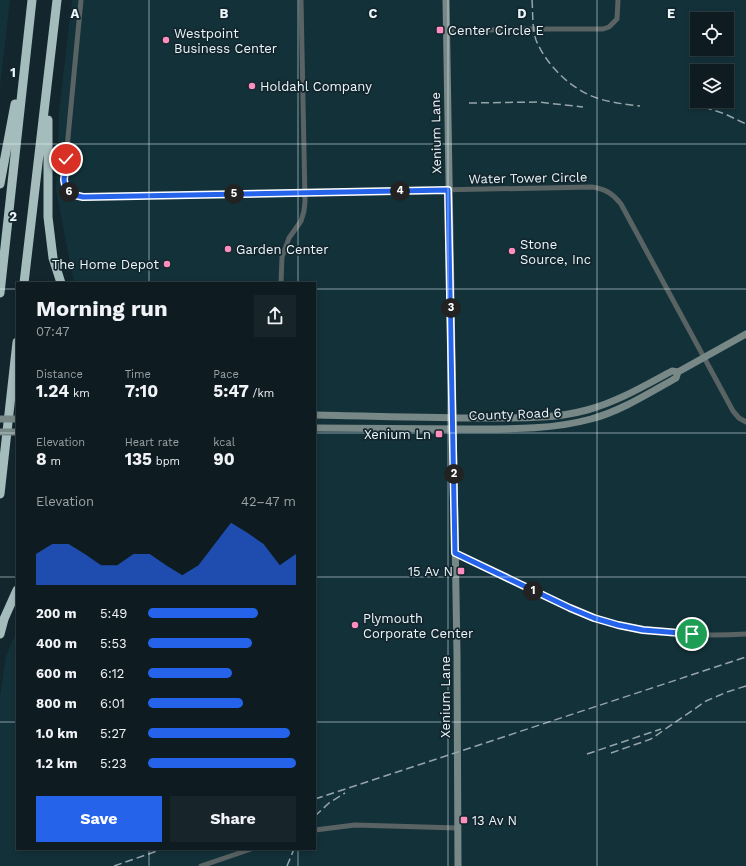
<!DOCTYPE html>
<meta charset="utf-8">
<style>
:root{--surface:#0e1c22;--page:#17252a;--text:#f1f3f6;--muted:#9ba1a5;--line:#2e3a40;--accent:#2563eb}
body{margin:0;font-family:"Work Sans",sans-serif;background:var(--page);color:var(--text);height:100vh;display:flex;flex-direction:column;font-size:15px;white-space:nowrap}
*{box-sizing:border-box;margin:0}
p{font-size:13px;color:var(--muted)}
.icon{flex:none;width:22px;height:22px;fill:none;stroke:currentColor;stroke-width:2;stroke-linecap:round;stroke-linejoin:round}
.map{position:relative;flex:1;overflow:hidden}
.side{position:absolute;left:16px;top:282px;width:300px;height:568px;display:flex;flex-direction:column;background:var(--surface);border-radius:0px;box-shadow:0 2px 6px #0003,0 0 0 1px var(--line)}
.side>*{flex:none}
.buttons{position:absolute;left:690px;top:12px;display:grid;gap:8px}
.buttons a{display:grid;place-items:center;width:44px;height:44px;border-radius:0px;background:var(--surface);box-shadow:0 2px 6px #0003,0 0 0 1px var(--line);font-size:20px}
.pin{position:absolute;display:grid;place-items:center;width:34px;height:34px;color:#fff;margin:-17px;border:2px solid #fff;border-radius:50%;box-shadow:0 1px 4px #0007}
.km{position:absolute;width:20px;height:20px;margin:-10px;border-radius:50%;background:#222;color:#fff;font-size:11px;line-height:20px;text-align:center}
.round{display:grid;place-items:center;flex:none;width:42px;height:42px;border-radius:0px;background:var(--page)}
.headline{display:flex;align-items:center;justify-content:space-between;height:68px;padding:0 20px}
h1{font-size:22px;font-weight:700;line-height:30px}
.metrics{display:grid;grid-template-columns:repeat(3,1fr);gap:6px;height:68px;padding:4px 20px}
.metrics div{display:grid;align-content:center}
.metrics b{font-size:17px;font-weight:700}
.metrics small{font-size:11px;font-weight:400}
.metrics p{font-size:11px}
.chart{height:112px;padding:8px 20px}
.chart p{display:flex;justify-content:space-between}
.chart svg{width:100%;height:72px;margin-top:4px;fill:var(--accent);opacity:.7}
.button{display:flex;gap:8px;margin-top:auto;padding:8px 20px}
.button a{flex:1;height:46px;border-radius:0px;background:var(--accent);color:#fff;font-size:16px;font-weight:700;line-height:46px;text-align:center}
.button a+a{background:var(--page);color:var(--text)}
ul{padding:0 20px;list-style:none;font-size:13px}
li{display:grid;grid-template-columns:64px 48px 1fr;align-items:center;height:30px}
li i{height:10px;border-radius:5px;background:var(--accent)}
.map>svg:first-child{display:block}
.built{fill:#133139;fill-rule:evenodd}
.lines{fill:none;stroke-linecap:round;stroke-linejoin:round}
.street{stroke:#596363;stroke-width:5}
.secondary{stroke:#778887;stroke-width:7}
.highway{stroke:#a4bdbc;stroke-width:9}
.rail{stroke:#97a5ab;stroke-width:1.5;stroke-dasharray:8 4;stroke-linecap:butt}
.secondary-bridge{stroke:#778887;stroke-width:7}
.route-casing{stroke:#fff;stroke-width:8}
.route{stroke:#2563eb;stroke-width:5}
.grid{fill:none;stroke:#eaf6fa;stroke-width:1;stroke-opacity:0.55}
.poi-dot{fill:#fd8ebe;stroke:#13262d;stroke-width:1.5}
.labels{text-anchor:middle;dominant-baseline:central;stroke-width:3.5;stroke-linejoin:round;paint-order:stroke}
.poi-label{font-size:13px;fill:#eaf6fa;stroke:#13262d;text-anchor:start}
.street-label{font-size:13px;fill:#eaf6fa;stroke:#13262d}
.grid-label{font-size:13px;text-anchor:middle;font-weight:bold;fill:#eaf6fa;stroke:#13262d;stroke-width:3.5;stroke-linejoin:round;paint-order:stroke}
</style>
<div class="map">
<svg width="746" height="866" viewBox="0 0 746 866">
<rect width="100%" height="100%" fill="#13262d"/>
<!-- built -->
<path class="built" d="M0 0H10L0 86Z
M72 0H746V866H0V696L6 656 17 630V849H315V283H74L56 190 59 112ZM697 19H727V49H697ZM697 71H727V101H697Z"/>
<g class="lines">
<!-- street -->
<path class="street" d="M81 0 64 180 66 190 74 195 83 197 592 187C606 189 613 194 621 204L733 411 739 418 746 422
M446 31 534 29H603L609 27 617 19 618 0
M281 283 282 257 289 238 301 221 304 211 305 201 301 0
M455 553C482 566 510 579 537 592 556 602 575 612 596 618 644 634 695 637 746 634
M315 830 355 825 458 828
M201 866 251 849"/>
<!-- secondary -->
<path class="secondary" d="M446 0 457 654 458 866
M315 415C372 416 430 418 487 418 521 418 554 419 587 410 617 402 644 386 672 371L678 372 746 334
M315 428C366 428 416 429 467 429 509 429 551 430 591 419 621 411 649 393 676 378L678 372"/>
<!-- highway -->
<path class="highway" d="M48 120V217L53 258 61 283
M0 184 15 104
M24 283 57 0
M0 293 32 0
M0 494 17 342
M0 634 4 619 17 590"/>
<!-- rail -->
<path class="rail" d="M532 0C533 12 532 28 536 40 546 65 572 90 597 98 611 103 625 104 640 106
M469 103 538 102 583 107
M704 107 725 114 746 124
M611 753 651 739 706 701 727 692 746 686
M587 754 661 729
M315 799 746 657
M315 816 329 803 345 793
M114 866 163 849
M287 866 294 849"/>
<!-- secondary-bridge -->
<path class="secondary-bridge" d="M0 419H17
M0 432H17"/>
</g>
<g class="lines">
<defs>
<path id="route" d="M66 159 64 180 66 190 74 195 83 197 448 190 455 553 570 608 594 618 618 625 643 630 692 634"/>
</defs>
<!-- route casing -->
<use href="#route" class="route-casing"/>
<!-- route -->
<use href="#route" class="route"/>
</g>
<!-- grid -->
<path class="grid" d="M149 0V283M298 0V283M448 0V866M597 0V866M0 144H746M0 289H17M315 289H746M0 433H17M315 433H746M0 577H17M315 577H746M0 722H17M315 722H746M149 849V866M298 849V866"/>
<!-- markers -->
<g class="poi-dot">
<rect x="436" y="26" width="8" height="8" rx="2"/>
<circle cx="166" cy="40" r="4"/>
<circle cx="252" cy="86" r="4"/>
<circle cx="228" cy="249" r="4"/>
<circle cx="512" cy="251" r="4"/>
<circle cx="167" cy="264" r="4"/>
<rect x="435" y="430" width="8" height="8" rx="2"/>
<rect x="457" y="567" width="8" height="8" rx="2"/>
<circle cx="355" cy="625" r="4"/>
<rect x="460" y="816" width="8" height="8" rx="2"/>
</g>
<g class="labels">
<!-- poi labels -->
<g class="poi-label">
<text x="448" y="30">Center Circle E</text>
<text x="174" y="33">Westpoint<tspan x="174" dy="15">Business Center</tspan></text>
<text x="260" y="86">Holdahl Company</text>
<text x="520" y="244">Stone<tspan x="520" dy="15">Source, Inc</tspan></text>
<text x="236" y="249">Garden Center</text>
<text x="159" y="264" text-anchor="end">The Home Depot</text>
<text x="431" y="434" text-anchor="end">Xenium Ln</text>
<text x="453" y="571" text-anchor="end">15 Av N</text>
<text x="363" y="618">Plymouth<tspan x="363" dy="15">Corporate Center</tspan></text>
<text x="472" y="820">13 Av N</text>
</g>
<!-- street labels -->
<g class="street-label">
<text transform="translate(436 133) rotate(-91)">Xenium Lane</text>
<text transform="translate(528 178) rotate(-1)">Water Tower Circle</text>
<text transform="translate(515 414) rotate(-2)">County Road 6</text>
<text transform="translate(445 697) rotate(-90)">Xenium Lane</text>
</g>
</g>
<g class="grid-label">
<text x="75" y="18">A</text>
<text x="224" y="18">B</text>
<text x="373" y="18">C</text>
<text x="522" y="18">D</text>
<text x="671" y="18">E</text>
<text x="13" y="77">1</text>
<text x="13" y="221">2</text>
</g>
</svg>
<div class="buttons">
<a><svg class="icon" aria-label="locate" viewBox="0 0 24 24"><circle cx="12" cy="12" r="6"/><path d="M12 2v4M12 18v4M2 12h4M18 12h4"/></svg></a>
<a><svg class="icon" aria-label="layers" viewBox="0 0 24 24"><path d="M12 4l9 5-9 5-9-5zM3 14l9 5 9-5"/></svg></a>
</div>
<div class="pin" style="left:692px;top:634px;background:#1e9e55"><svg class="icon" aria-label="arrive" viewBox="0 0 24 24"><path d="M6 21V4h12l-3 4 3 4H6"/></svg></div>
<div class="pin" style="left:66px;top:159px;background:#d93025"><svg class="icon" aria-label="check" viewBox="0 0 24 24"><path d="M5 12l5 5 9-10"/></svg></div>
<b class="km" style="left:533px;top:591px">1</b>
<b class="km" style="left:454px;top:474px">2</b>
<b class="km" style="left:451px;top:308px">3</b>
<b class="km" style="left:400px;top:191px">4</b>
<b class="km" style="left:234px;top:194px">5</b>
<b class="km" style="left:69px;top:192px">6</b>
<section class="side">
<div class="headline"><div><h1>Morning run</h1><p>07:47</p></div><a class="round"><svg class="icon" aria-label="share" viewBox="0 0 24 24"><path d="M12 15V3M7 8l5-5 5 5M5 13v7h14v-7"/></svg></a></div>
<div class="metrics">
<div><p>Distance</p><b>1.24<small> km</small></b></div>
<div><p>Time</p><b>7:10</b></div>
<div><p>Pace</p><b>5:47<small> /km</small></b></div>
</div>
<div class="metrics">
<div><p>Elevation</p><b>8<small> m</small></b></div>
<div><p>Heart rate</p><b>135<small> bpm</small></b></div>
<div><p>kcal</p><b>90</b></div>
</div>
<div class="chart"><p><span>Elevation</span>42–47 m</p>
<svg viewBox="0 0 160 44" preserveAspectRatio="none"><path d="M0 44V25L10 19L20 19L30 25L40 32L50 32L60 25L70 25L80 32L90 38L100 32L110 19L120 6L130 12L140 19L150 32L160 25V44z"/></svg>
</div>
<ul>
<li><b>200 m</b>5:49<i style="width:74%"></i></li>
<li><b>400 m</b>5:53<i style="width:70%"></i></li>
<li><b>600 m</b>6:12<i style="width:57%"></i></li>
<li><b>800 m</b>6:01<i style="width:64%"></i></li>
<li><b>1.0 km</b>5:27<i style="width:96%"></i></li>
<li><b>1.2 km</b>5:23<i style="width:100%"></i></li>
</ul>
<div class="button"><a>Save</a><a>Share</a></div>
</section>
</div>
